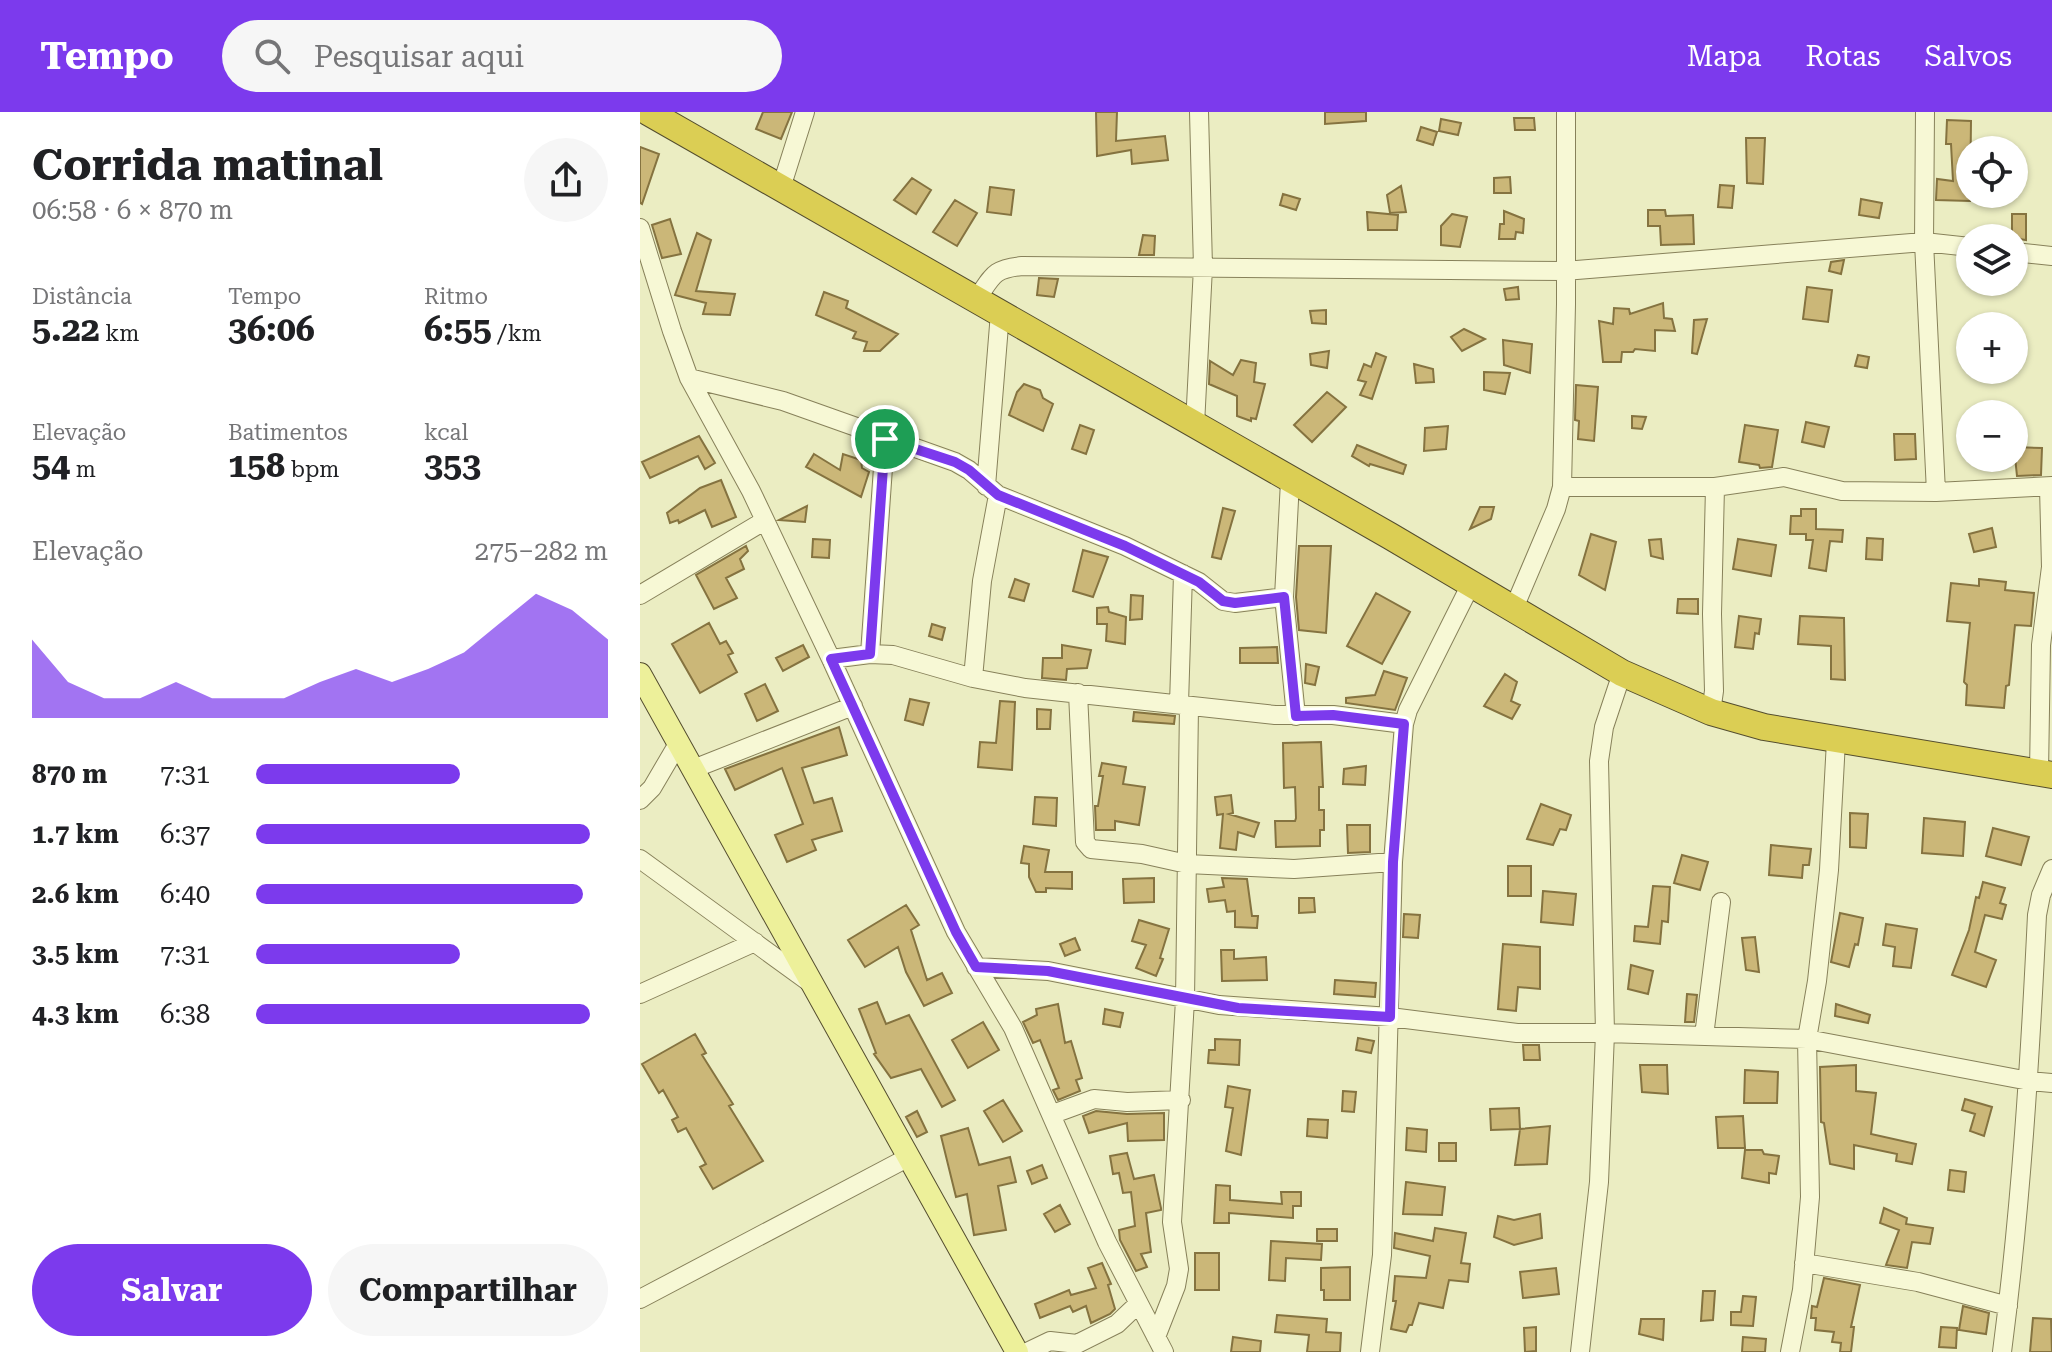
<!DOCTYPE html>
<html lang="pt">
<meta charset="utf-8">
<style>
:root{--surface:#fff;--page:#f6f6f6;--text:#202124;--muted:#757577;--accent:#7c3aed}
body{margin:0;font-family:"Roboto Serif",serif;background:var(--page);color:var(--text);height:100vh;display:flex;flex-direction:column;font-size:30px;white-space:nowrap}
*{box-sizing:border-box;margin:0}
p{font-size:26px;color:var(--muted)}
.icon{flex:none;width:44px;height:44px;fill:none;stroke:currentColor;stroke-width:2;stroke-linecap:round;stroke-linejoin:round}
.map{position:relative;flex:1;overflow:hidden}
.side{display:flex;flex-direction:column;background:var(--surface);width:640px}
.side>*{flex:none}
.controls{position:absolute;left:1316px;top:24px;display:grid;gap:16px}
.controls a{display:grid;place-items:center;width:72px;height:72px;border-radius:50%;background:var(--surface);box-shadow:0 2px 6px #0004;font-size:40px}
.pin{position:absolute;display:grid;place-items:center;width:68px;height:68px;color:#fff;margin:-34px;border:4px solid #fff;border-radius:50%;box-shadow:0 2px 8px #0007}
.round{display:grid;place-items:center;flex:none;width:84px;height:84px;border-radius:42px;background:var(--page)}
.headline{display:flex;align-items:center;justify-content:space-between;height:136px;padding:0 32px}
h1{font-size:44px;font-weight:700;line-height:60px}
.metrics{display:grid;grid-template-columns:repeat(3,1fr);gap:12px;height:136px;padding:8px 32px}
.metrics div{display:grid;align-content:center}
.metrics b{font-size:34px;font-weight:700}
.metrics small{font-size:22px;font-weight:400}
.metrics p{font-size:22px}
.chart{height:224px;padding:16px 32px}
.chart p{display:flex;justify-content:space-between}
.chart svg{width:100%;height:144px;margin-top:8px;fill:var(--accent);opacity:.7}
.cta{display:flex;gap:16px;margin-top:auto;padding:16px 32px}
.cta a{flex:1;height:92px;border-radius:48px;background:var(--accent);color:#fff;font-size:32px;font-weight:700;line-height:92px;text-align:center}
.cta a+a{background:var(--page);color:var(--text)}
ul{padding:0 32px;list-style:none;font-size:26px}
li{display:grid;grid-template-columns:128px 96px 1fr;align-items:center;height:60px}
li i{height:20px;border-radius:10px;background:var(--accent)}
header{display:flex;align-items:center;gap:48px;box-sizing:border-box;height:112px;padding:0 40px;background:var(--accent);color:#fff}
header strong{font-size:38px}
nav{display:flex;gap:44px;margin-inline-start:auto;font-size:28px}
.search{width:560px;height:72px;background:var(--page);display:flex;align-items:center;gap:20px;box-sizing:border-box;padding:0 28px;border-radius:44px;color:var(--muted);font-size:30px}
main{display:flex;flex:1;min-height:0}
.map>svg:first-child{display:block}
.building{fill:#cbb778;stroke:#857340;stroke-width:2}
.lines{fill:none;stroke-linecap:round;stroke-linejoin:round}
.minor-casing{stroke:#87815a;stroke-width:20}
.major-casing{stroke:#544d2e;stroke-width:24}
.highway-casing{stroke:#544d2e;stroke-width:28}
.minor{stroke:#f7f8d5;stroke-width:18}
.major{stroke:#edf09a;stroke-width:22}
.highway{stroke:#dbce54;stroke-width:26}
.route-casing{stroke:#fff;stroke-width:16}
.route{stroke:#7c3aed;stroke-width:10}
</style>
<header>
<strong>Tempo</strong>
<div class="search"><svg class="icon" aria-label="search" viewBox="0 0 24 24"><circle cx="10" cy="10" r="6"/><path d="M15 15l6 6"/></svg>Pesquisar aqui</div>
<nav><a>Mapa</a><a>Rotas</a><a>Salvos</a></nav>
</header>
<main>
<section class="side">
<div class="headline"><div><h1>Corrida matinal</h1><p>06:58 · 6 × 870 m</p></div><a class="round"><svg class="icon" aria-label="share" viewBox="0 0 24 24"><path d="M12 15V3M7 8l5-5 5 5M5 13v7h14v-7"/></svg></a></div>
<div class="metrics">
<div><p>Distância</p><b>5.22<small> km</small></b></div>
<div><p>Tempo</p><b>36:06</b></div>
<div><p>Ritmo</p><b>6:55<small> /km</small></b></div>
</div>
<div class="metrics">
<div><p>Elevação</p><b>54<small> m</small></b></div>
<div><p>Batimentos</p><b>158<small> bpm</small></b></div>
<div><p>kcal</p><b>353</b></div>
</div>
<div class="chart"><p><span>Elevação</span>275–282 m</p>
<svg viewBox="0 0 160 44" preserveAspectRatio="none"><path d="M0 44V20L10 33L20 38L30 38L40 33L50 38L60 38L70 38L80 33L90 29L100 33L110 29L120 24L130 15L140 6L150 11L160 20V44z"/></svg>
</div>
<ul>
<li><b>870 m</b>7:31<i style="width:58%"></i></li>
<li><b>1.7 km</b>6:37<i style="width:95%"></i></li>
<li><b>2.6 km</b>6:40<i style="width:93%"></i></li>
<li><b>3.5 km</b>7:31<i style="width:58%"></i></li>
<li><b>4.3 km</b>6:38<i style="width:95%"></i></li>
</ul>
<div class="cta"><a>Salvar</a><a>Compartilhar</a></div>
</section>
<div class="map">
<svg width="1412" height="1240" viewBox="0 0 1412 1240">
<rect width="100%" height="100%" fill="#ebedc2"/>
<!-- building -->
<path class="building" d="M123 0H152L141 27 116 17Z
M456 0H477L476 29 525 24 528 48 492 52 491 38 457 44Z
M685 0H726V9L685 12Z
M874 6H894L895 18H875Z
M801 7 821 11 818 23 799 19Z
M1307 8 1331 9 1330 89 1296 88 1297 67 1313 69 1311 32H1306Z
M781 15 797 20 793 33 777 28Z
M1106 26H1125L1123 72 1107 71Z
M0 35 19 42 2 92 0 91Z
M870 65 871 81H854V66Z
M272 66 291 78 276 102 254 88Z
M1080 73 1094 74 1092 96 1078 95Z
M761 74 766 100 750 101 747 83Z
M350 75 374 78 371 103 347 100Z
M643 82 660 87 656 98 640 93Z
M1221 87 1242 91 1239 106 1219 103Z
M315 88 337 101 317 134 293 120Z
M1008 98H1025L1026 104 1053 103 1054 132 1021 133 1020 114H1008Z
M864 99 884 107 883 121 876 120 875 127H859L860 112H864Z
M727 100 758 103 757 118H728Z
M812 102 827 105 820 135 801 133V114Z
M1372 102H1386V128L1372 126Z
M30 107 41 142 22 146 12 113Z
M57 121 71 128 56 179 95 182 90 203 63 202 66 191 35 183Z
M503 123 515 124 514 143H499Z
M1204 148 1201 162 1189 159 1191 150Z
M399 166 418 167 414 185 397 183Z
M878 175 879 187 866 188 864 177Z
M1167 175 1192 178 1188 210 1163 207Z
M184 180 208 189 206 196 258 222 240 239H224L227 230 213 226 216 220 176 203Z
M1023 191 1024 206 1032 207 1035 219 1015 218V239L995 237 993 240H982L981 250H963L959 209 973 212 974 196 989 197 990 202Z
M686 198V212L672 211 670 199Z
M1067 207 1057 242 1052 241 1054 208Z
M824 217 845 227 822 239 811 225Z
M863 228 892 232 890 261 864 253Z
M689 239 687 256 671 253 670 242Z
M736 241 746 245 732 287 720 283 726 270 718 268 724 252 731 255Z
M1218 243 1229 245 1227 256 1215 254Z
M601 248 616 251 614 270 625 272 616 307 611 306V309L597 304V284L569 272 570 249 593 263Z
M774 252 793 257 794 270 776 271Z
M844 260 870 261 865 282 844 278Z
M384 272 400 278 403 286 413 292 403 319 369 303 377 280Z
M936 273 958 275 954 329 938 327 939 309 935 308Z
M687 280 706 295 672 330 654 313Z
M992 304 1006 305 1002 317 992 316Z
M1166 310 1189 315 1184 335 1162 330Z
M440 313 454 318 446 342 432 337Z
M1105 313 1138 318 1132 355 1120 356 1119 353 1099 350Z
M808 314 806 337 784 339 785 316Z
M1254 322H1275L1276 347 1255 348Z
M59 324 75 351 65 357 58 344 10 366 2 350Z
M717 333 766 353 763 362 730 352 729 354 712 344Z
M1374 335 1402 336 1401 363 1377 364Z
M174 342 200 358 203 342 221 348 222 356 229 360 221 385 166 355Z
M81 368 96 405 72 415 65 398 39 411 38 408 30 411 27 401 60 376Z
M167 394 165 410 139 408Z
M840 395H854L851 407 830 417Z
M583 396 595 399 581 447 572 445Z
M1161 397H1176V417L1203 418 1202 430 1190 429 1186 459 1169 456 1173 428H1166V422H1150L1151 404H1161Z
M1352 416 1356 435 1334 440 1329 422Z
M951 422 976 430 965 478 939 463Z
M1227 426 1243 427 1242 448 1226 447Z
M173 427 190 428 189 446 172 445Z
M1021 427 1023 447 1011 444 1009 428Z
M1098 427 1136 433 1131 464 1093 457Z
M106 434 108 439 100 447 104 457 86 466 97 486 74 497 56 463Z
M659 434H691L686 521 659 518 656 485Z
M443 438 468 445 453 485 433 479Z
M375 467 389 472 384 489 369 485Z
M1339 467 1366 470 1365 478 1394 481 1391 514 1375 513 1369 573 1366 574 1364 596 1326 593 1327 573 1324 570 1330 511 1307 509 1311 471 1339 474Z
M736 481 770 500 742 552 707 534Z
M491 483 503 484 502 507 490 508Z
M1038 487H1058V502L1037 501Z
M468 495 469 500 486 505 485 532 466 529 467 512H457V496Z
M1099 504 1121 507 1119 522 1115 521 1113 537 1095 535Z
M1160 504 1204 506 1205 568 1191 567V534L1158 532Z
M69 511 80 532 86 529 93 541 88 543 97 560 60 581 32 532Z
M292 512 305 516 302 528 289 524Z
M163 533 169 545 143 559 136 546Z
M422 533 451 538 447 556 427 557 426 568 402 566 403 546H422Z
M637 535 638 551H600V536Z
M666 552 679 555 675 573 665 571Z
M744 559 767 566 755 598 706 591V586L735 583Z
M865 562 877 570 871 589 880 593 872 607 844 594Z
M125 572 138 599 117 609 105 582Z
M270 587 289 591 283 613 265 608Z
M360 589 375 590 372 658 338 655 340 630 356 631Z
M397 597 411 598 410 617H397Z
M494 600 535 604 534 612 493 609Z
M199 615 207 643 162 656 174 691 192 686 202 719 172 728 176 738 147 750 135 723 163 712 142 656 95 678 85 657Z
M681 630 683 675H679V698H684V718H680V734L636 735 635 709H655L656 706 655 675 644 676 643 631Z
M462 651 486 655 483 672 505 675 499 713 475 709V718H456L455 694H458L463 664H459Z
M726 654 725 673 703 672 704 657Z
M591 683 593 701 589 702 619 711 614 725 598 720 596 738 580 736 583 702 577 703 575 685Z
M395 685 417 686 416 714 393 712Z
M901 692 931 703 926 718 920 717 913 733 887 727Z
M1210 701 1228 702 1226 736 1210 735Z
M1284 706 1325 710 1323 744 1282 741Z
M707 713H730V740L708 741Z
M1353 716 1389 725 1381 753 1346 744Z
M1131 733 1171 737 1169 753H1163L1162 766 1129 763Z
M384 734 409 738 405 760H432V777L406 776V780H396L389 765V752L381 751Z
M1042 743 1068 750 1060 778 1034 771Z
M868 754H891V784H868Z
M514 766V790L484 791 483 767Z
M582 766 607 767 612 804H618L617 816 595 815V799L587 800 585 788 569 790 567 777 584 775Z
M1343 770 1365 776 1360 791 1366 793 1362 807 1345 803 1335 840 1356 848 1346 875 1312 863 1329 818 1336 785 1339 786Z
M1013 774 1030 775 1028 810 1022 809 1020 832 994 829 995 814 1008 815Z
M903 779 936 782 933 813 901 810Z
M659 786H674L675 800 659 801Z
M266 793 279 813 271 818 287 868 302 861 312 881 284 894 266 860 258 835 225 855 208 828Z
M1200 801 1223 806 1218 833 1215 832 1209 855 1191 850Z
M764 802 780 803 778 826 763 825Z
M499 808 529 817 520 846 523 847 516 864 496 856 506 833 492 829Z
M1246 812 1277 817 1271 856 1253 854 1255 835 1243 833Z
M1115 825 1119 860 1106 858 1102 826Z
M435 826 440 838 425 844 420 832Z
M863 832 900 835V877L878 875 876 899 858 897Z
M581 838H594V847L626 845 627 868 582 869Z
M991 853 1013 859 1008 882 988 877Z
M695 868 736 871 735 885 694 882Z
M1047 882 1057 883 1054 910H1045Z
M237 890 246 912 269 903 315 988 302 995 281 957 251 966 234 942 236 941 219 897Z
M418 892 425 931 431 929 442 966 436 968 440 979 418 988 413 978 419 976 400 928 393 931 383 910 397 903 396 897Z
M1196 892 1230 903 1228 911 1195 904Z
M465 897 483 901 480 915 463 912Z
M343 910 359 938 328 956 312 928Z
M55 922 66 941 62 943 93 992 89 994 123 1049 73 1077 60 1055 66 1052 46 1016 38 1020 32 1008 38 1005 23 978 19 981 2 952Z
M718 926 734 929 731 941 716 938Z
M575 927 600 928 599 953 568 951 569 938H575Z
M883 933H899L900 948H884Z
M1000 953H1027L1028 982 1002 980Z
M1216 953V979L1236 981 1231 1022 1276 1032 1272 1052 1256 1049 1257 1042 1214 1033V1057L1190 1052 1184 1011 1181 1010 1180 955Z
M1105 958 1138 960 1137 991H1104Z
M588 974 610 978 601 1043 586 1039 593 996 585 995Z
M703 979 716 980 714 1000 702 999Z
M1325 987 1352 995 1344 1024 1330 1019 1335 1002 1322 998Z
M363 988 382 1019 363 1030 344 999Z
M879 996 880 1017 851 1018 850 997Z
M277 999 287 1020 277 1025 266 1005Z
M456 999 487 1002 524 1001V1028L488 1029 487 1011 449 1021 443 1004Z
M1103 1004 1105 1036H1078L1076 1005Z
M668 1007 688 1008 687 1026 667 1024Z
M910 1014 907 1052 875 1053 880 1017Z
M328 1016 339 1053 370 1045 376 1070 358 1074 366 1118 334 1123 327 1082 316 1085 301 1024Z
M767 1016 787 1018 786 1040 766 1038Z
M799 1031H816V1049H799Z
M1105 1038H1122L1124 1042 1139 1044 1136 1062 1129 1061V1071L1102 1066Z
M487 1041 494 1067 514 1063 521 1096V1098L506 1101 511 1140 501 1142 507 1155 496 1159 480 1128 479 1118 495 1114 491 1080 483 1081 479 1061 473 1062 470 1044Z
M402 1053 407 1066 392 1072 387 1059Z
M1310 1058 1326 1060 1324 1080 1308 1078Z
M766 1070 805 1075 802 1103 763 1102Z
M576 1073 590 1074V1088L642 1092 641 1080H661V1094H653V1106L589 1101V1111H574Z
M420 1093 430 1112 415 1120 404 1102Z
M1244 1096 1267 1106 1266 1112 1293 1116 1290 1132 1272 1130 1267 1156 1246 1153 1259 1118 1240 1111Z
M900 1102 902 1126 874 1133 854 1125 858 1104 874 1108Z
M795 1116 826 1121 821 1151 830 1152 828 1170 809 1168 803 1196 779 1191 772 1213H769L766 1220 751 1217 756 1189H753L755 1164 786 1166 790 1144 754 1136 755 1121 793 1129Z
M677 1117H697V1129H677Z
M631 1129 682 1132 681 1148 646 1146 645 1169 629 1168Z
M555 1141H579V1178H555Z
M462 1151 471 1172 468 1173 475 1197 470 1202 451 1211 446 1194 433 1200 430 1194 400 1206 395 1192 429 1178 431 1183 456 1176 448 1156Z
M710 1155V1188H684V1178H681V1156Z
M916 1156 919 1182 883 1186 880 1160Z
M1184 1166 1220 1173 1211 1215H1214L1211 1240H1200L1201 1231 1192 1230 1194 1220 1175 1218 1176 1206H1171L1172 1194 1177 1195Z
M1063 1179H1075L1073 1208 1061 1209Z
M1103 1184 1116 1185 1113 1214 1091 1213V1200H1101Z
M1323 1194 1349 1201 1346 1222 1319 1218Z
M637 1203 687 1207 686 1220 701 1221 700 1240H667L669 1223 635 1220Z
M1393 1206 1411 1207 1412 1240H1390Z
M1001 1207H1024L1023 1228 999 1222Z
M896 1215V1239L885 1240 884 1216Z
M1301 1215 1317 1216 1316 1236 1299 1235Z
M593 1225 621 1229 620 1240H591Z
M1103 1225 1126 1227 1125 1240H1102Z"/>
<g class="lines">
<defs>
<path id="minor" d="M1285 0 1284 130 1296 380
M141 76 165 0
M0 116 32 219 49 266 111 379 191 547 316 820 373 916 467 1130 524 1240
M1374 140 1412 144
M336 188C353 164 352 157 382 154L924 159 1284 130 1330 135
M49 266 143 289 315 350 329 358 358 383 485 434 559 470 583 489 595 491 644 485
M555 313 563 155 559 0
M650 369 644 485 656 604
M346 374 360 201
M922 375H1075L1144 365 1202 379 1296 380 1412 374
M0 483 124 409
M874 496 916 397 922 375 926 192V0
M230 542 245 327
M191 547 230 542 253 543 333 566 385 576 635 603H693L764 612
M333 566 342 469 358 383
M438 581 445 730 451 737 502 742 547 752 654 757 753 750
M539 592 543 462
M1071 600 1074 579 1072 502 1075 375
M53 657 213 594
M1399 661 1401 533 1411 455 1409 375
M0 688 12 676 39 630
M0 747 169 870
M336 855 408 859 579 893 750 905 877 921H965L1167 927 1389 969 1412 971
M0 882 115 830
M1064 924 1081 790
M413 1002 454 987 487 990 541 988
M1164 1151 1278 1170 1368 1194
M0 1187 269 1045
M516 1225 536 1174 539 1157 532 1110 545 888 549 594
M387 1240 410 1229 437 1232 477 1212 498 1192
M730 1240 742 1143 753 750 764 612 768 598 831 472
M940 1240 959 1070 965 921 959 649 964 615 982 561
M1150 1240 1162 1178 1170 1085 1167 927 1177 869 1189 758 1196 629
M1362 1240C1381 1095 1390 949 1397 803L1401 783 1412 757"/>
<path id="major" d="M0 562 377 1240"/>
<path id="highway" d="M8 0 750 424 982 561 1071 600 1124 615 1412 663"/>
</defs>
<!-- minor casing -->
<use href="#minor" class="minor-casing"/>
<!-- major casing -->
<use href="#major" class="major-casing"/>
<!-- highway casing -->
<use href="#highway" class="highway-casing"/>
<!-- minor -->
<use href="#minor" class="minor"/>
<!-- major -->
<use href="#major" class="major"/>
<!-- highway -->
<use href="#highway" class="highway"/>
</g>
<g class="lines">
<defs>
<path id="route" d="M245 327 315 350 329 358 358 383 485 434 559 470 583 489 595 491 644 485 656 604 693 603 764 612 753 750 750 905 598 896 408 859 336 855 316 820 191 547 230 542Z"/>
</defs>
<!-- route casing -->
<use href="#route" class="route-casing"/>
<!-- route -->
<use href="#route" class="route"/>
</g>
</svg>
<div class="controls">
<a><svg class="icon" aria-label="locate" viewBox="0 0 24 24"><circle cx="12" cy="12" r="6"/><path d="M12 2v4M12 18v4M2 12h4M18 12h4"/></svg></a>
<a><svg class="icon" aria-label="layers" viewBox="0 0 24 24"><path d="M12 4l9 5-9 5-9-5zM3 14l9 5 9-5"/></svg></a>
<a>+</a>
<a>−</a>
</div>
<div class="pin" style="left:245px;top:327px;background:#1e9e55"><svg class="icon" aria-label="arrive" viewBox="0 0 24 24"><path d="M6 21V4h12l-3 4 3 4H6"/></svg></div>
</div>
</main>
